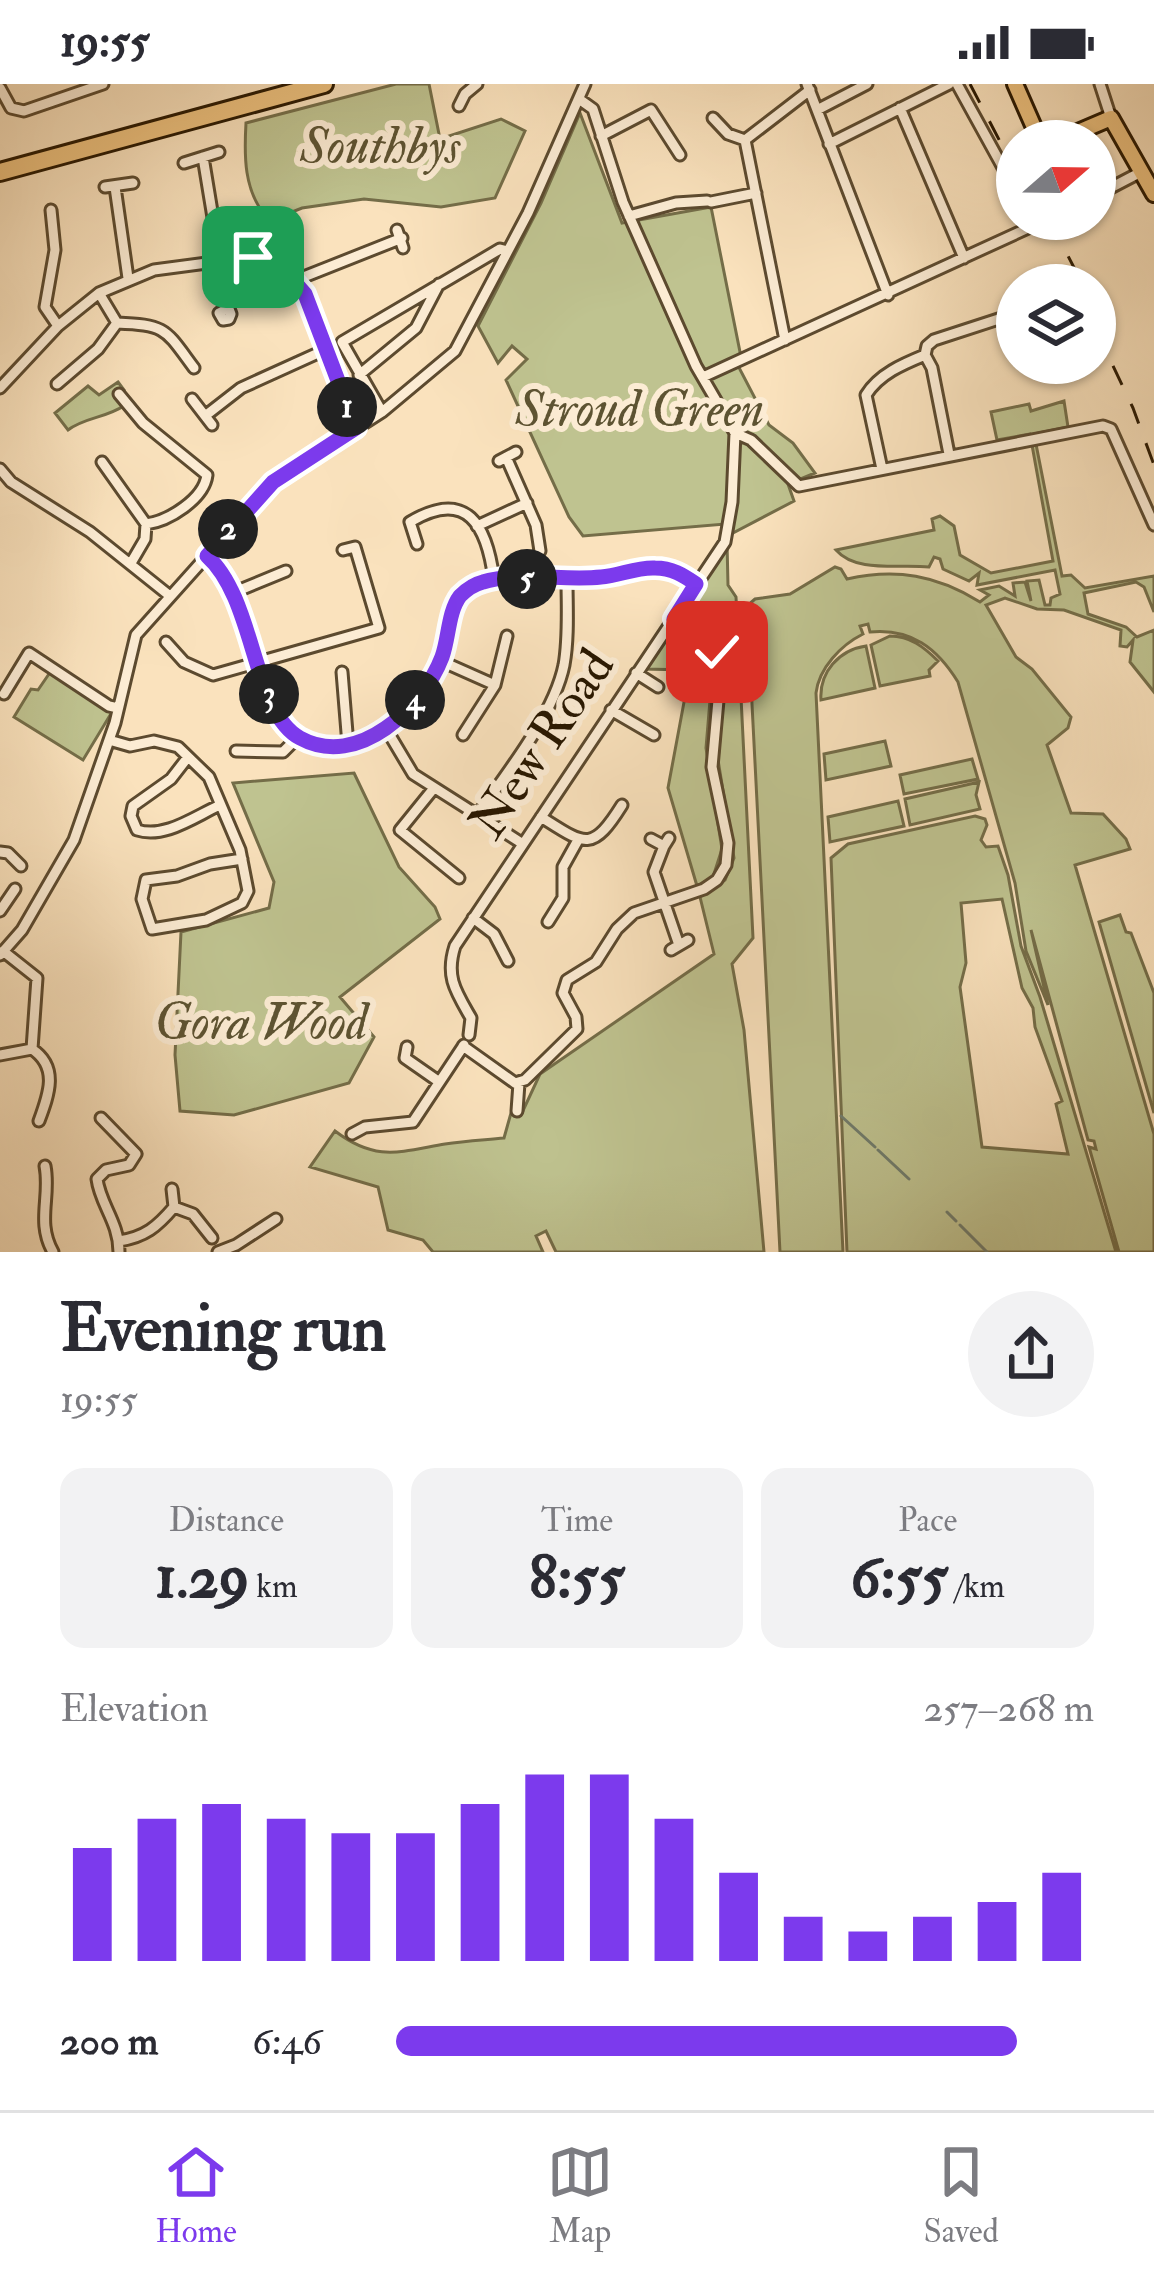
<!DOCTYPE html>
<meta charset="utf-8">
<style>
:root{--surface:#fff;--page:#f2f2f3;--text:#2b2b33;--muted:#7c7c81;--line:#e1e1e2;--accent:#7c3aed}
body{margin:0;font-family:"IM FELL Double Pica",serif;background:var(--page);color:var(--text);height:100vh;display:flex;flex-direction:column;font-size:45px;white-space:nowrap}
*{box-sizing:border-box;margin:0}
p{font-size:39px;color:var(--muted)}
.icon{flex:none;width:66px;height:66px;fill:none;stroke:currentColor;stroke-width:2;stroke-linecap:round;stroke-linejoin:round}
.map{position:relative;height:1168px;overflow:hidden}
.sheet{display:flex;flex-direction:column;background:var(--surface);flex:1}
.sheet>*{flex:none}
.needle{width:78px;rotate:70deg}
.buttons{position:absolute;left:996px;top:36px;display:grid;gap:24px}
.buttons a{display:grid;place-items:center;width:120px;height:120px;border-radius:50%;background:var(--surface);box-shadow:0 3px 9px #0004;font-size:60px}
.pin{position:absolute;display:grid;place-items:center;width:102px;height:102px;color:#fff;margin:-51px;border-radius:24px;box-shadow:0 6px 18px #0006}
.km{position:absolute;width:60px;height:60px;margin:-30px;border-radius:50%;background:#222;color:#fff;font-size:33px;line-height:60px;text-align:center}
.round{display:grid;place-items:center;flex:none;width:126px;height:126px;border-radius:63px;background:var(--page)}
.summary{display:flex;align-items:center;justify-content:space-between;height:204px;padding:0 60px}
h1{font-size:66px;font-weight:800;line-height:90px}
.stats{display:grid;grid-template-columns:repeat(3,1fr);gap:18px;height:204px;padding:12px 60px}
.stats div{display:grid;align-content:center;border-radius:24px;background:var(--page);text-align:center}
.stats b{font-size:60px;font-weight:800}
.stats small{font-size:33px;font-weight:400}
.stats p{font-size:33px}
.chart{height:336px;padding:24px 60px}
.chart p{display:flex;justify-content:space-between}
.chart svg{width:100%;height:216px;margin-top:12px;stroke:var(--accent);stroke-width:6}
ul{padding:0 60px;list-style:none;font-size:39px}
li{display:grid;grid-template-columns:192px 144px 1fr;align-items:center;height:90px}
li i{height:30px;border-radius:15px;background:var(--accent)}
.status{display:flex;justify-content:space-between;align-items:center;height:84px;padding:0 60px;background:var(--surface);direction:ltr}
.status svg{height:33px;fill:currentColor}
.dock{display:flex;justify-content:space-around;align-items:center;height:168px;border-top:3px solid var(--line);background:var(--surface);font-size:33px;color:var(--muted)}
.dock a{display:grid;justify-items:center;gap:6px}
.dock .current{color:var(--accent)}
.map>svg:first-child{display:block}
.green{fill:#bfc390;stroke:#746d48;stroke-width:3;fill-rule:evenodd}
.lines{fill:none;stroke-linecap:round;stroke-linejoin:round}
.stream{stroke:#6f7b6c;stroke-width:3}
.minor-casing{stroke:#5c4a2f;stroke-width:15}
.major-casing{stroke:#281700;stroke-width:20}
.highway-casing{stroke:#281700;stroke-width:22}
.minor{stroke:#fcecd4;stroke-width:9}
.major{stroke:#edc17e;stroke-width:14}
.highway{stroke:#edc17e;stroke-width:16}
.rail{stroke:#281700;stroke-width:3;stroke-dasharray:21 21;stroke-linecap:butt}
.minor-bridge-casing{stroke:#5c4a2f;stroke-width:15;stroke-linecap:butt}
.minor-bridge{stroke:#fcecd4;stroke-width:9}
.route-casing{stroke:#fff;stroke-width:24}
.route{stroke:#7c3aed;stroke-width:15}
.labels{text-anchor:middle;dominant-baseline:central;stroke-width:12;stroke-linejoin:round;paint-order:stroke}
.park-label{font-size:51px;font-style:italic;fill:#5d5332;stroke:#fcecd4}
.street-label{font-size:51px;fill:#281700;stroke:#fcecd4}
</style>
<div class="status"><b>19:55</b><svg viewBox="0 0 49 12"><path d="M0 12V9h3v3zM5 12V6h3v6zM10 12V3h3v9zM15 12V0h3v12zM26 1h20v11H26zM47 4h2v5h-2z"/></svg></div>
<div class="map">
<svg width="1154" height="1168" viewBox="0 0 1154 1168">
<rect width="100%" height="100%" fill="#fae2bd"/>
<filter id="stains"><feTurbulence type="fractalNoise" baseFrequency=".00167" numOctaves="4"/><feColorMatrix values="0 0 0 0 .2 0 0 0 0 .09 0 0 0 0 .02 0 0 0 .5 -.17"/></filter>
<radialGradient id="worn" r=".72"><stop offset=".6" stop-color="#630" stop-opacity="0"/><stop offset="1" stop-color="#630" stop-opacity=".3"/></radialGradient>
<!-- green -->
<path class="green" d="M396 0H429L440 55 501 35 525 47 495 114 441 123 364 115 302 124 277 134 266 133C244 106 244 73 246 39Z
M580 29 622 139 711 123 741 273 735 276 769 341 793 359 815 389 788 400 794 417 731 450 725 440 583 452 569 433 506 296 527 275 512 262 498 279 478 242 541 119Z
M118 298 124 306 116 312 125 321C107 334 85 333 68 346L55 329 88 302 99 311Z
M1064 317 1068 343 1034 350 1062 492 1071 491 1085 504 1154 492V528L1144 503 1136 498 1084 509 1088 530 1126 543 1137 553 1154 546V608L1130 578 1133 556 1127 563 1120 562 1121 546 1064 526 1037 525 1005 514 986 521 1016 573 1032 585 1071 633 1068 644 1047 661 1071 729 1103 730 1126 755 1130 765 1075 781 1154 1050V1168H1119L1089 1063 1096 1065 1094 1057 1088 1056 1031 846 1048 921 1026 867 1015 799 958 598C937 564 911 544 870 548L868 540 860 542 863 550C841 561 819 584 816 609L843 1168H780L747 522 755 515 790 510 835 483 841 485 847 495C896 484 937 491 980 518L989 511 980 506 999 502 1015 512 1013 499 1025 498 1031 517 1027 497 1039 496 1045 521H1050L1051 514 1060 510 1055 486 977 501 979 489 969 497 943 485 940 475 934 473 929 483C898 480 856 489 836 466L934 446 932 435 940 432 954 442 960 471 991 489 1053 477 1030 350 997 356 991 328 1029 320 1031 327Z
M727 458 728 501 736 513 753 854 732 880 744 946 764 1168H556L546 1147 536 1152 543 1168H433L423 1156 388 1146 378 1103 310 1083 335 1047C376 1078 399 1068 445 1060 465 1057 484 1056 504 1054L511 1029 521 1031 540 990 714 870 700 813 725 796 734 774 718 676 726 586 718 560 683 534 682 527Z
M671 545 704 564 713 581 706 664 722 765 713 793 697 802 668 704 690 586 643 585Z
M890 552C910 552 924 563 938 577L929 586 930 592 880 602 871 561Z
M866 562 875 604 821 616C819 588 839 566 866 562Z
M51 587 112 628 83 676 14 633 31 605 38 606Z
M885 657 891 682 826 696 824 670Z
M972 675 978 695 904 710 900 691Z
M354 689 399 783 435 823 440 835 340 913 374 953 349 999 234 1031 180 1027 175 971 181 848 269 824 274 798 233 699Z
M979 698 976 711 980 725 910 741 905 715Z
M898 717 904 742 830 758 828 733Z
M975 732 985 735 987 741 981 756 986 763 998 762 1008 791 1021 862 1040 913 1116 1168H847L831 774 848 760ZM1002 815 1022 904 1033 924 1035 943 1062 1017 1056 1020 1068 1070 982 1063 960 903 966 879 961 819Z
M1120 831 1126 848 1131 849 1154 909V1029L1099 838Z"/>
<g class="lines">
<!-- stream -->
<path class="stream" d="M841 1032 875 1063
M878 1066 909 1095
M947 1128 956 1137
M960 1141 987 1168"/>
<defs>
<path id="minor" d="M807 0 888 211
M957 0 1017 109
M1100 0 1111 34
M0 4 11 24 24 27 103 0
M579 15 593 25 623 118 696 282 735 349 751 356 799 402 1103 342 1111 345 1154 441
M459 22 465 10 477 0
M900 24 964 174
M817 26 867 0
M713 34 728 50 745 56
M601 52 651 26 680 71
M745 56 785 256
M745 56 810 6
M829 60 949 0
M203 73 220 176
M184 79 219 68
M105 103 133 99
M115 103 128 194
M1095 112 1141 88
M711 118 756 109
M51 126 55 166 45 223 58 242
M629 132 676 119 707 117
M397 146 403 164
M211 178 231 230 229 235 223 236 219 229 227 225
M296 196 402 154
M99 209 117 239C167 241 165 245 194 284
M925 271 932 284 949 370
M359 291 416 244 439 200
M703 293 1037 140
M57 300 98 265 117 239
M0 304 58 242 99 209 154 186 252 173 284 186 305 210 356 344
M119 310 143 339 207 391C204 415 169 437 146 440
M192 315 212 341
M382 328 342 258 500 165 508 167
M205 332 241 304 327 265
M506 373 536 441 540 467
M499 377 516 368
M102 378 146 440 145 455 131 479
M0 385 11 398 90 448 170 512
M882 385 866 311C879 290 903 280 925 271L927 262 934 256 1017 229
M477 442 527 419
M417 460 410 438C467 404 487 441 494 496
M207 472C256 516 252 628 300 654 358 685 422 623 442 573 449 554 448 528 460 512 466 505 475 500 483 498 519 487 564 497 601 493 619 492 636 483 655 484 672 484 683 491 696 500
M235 508 286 487
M166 558 184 578 213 591 379 544 355 463 343 466
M441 577 495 601
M342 588 348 661
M636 589 658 603
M4 610 29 569 109 622 118 624
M611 626 654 651
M385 643 413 690 523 760
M463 651 495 601 507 552
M109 656 130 662 154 657 178 663 209 693 240 766 248 807 242 819 206 836 152 845 142 815 146 796 177 792 210 780 242 775
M236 667 283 668 298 653
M188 673 171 695 133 722 131 732 137 746C164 755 194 733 218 722
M434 704 400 746 459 794
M478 730C507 689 554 630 564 581 569 553 567 523 567 495
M541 733C585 761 592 769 622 721
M651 755 664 762 669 754
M664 762 654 788 679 861
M0 768 8 769 21 782
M0 827 15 805
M473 834 494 850 508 877
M548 838 563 814V783L578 756
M671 866 688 856
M3 867 37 894 32 965
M0 871 22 846 74 756 115 639 136 551 273 398 382 328 455 267 528 129 585 0
M469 951 471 934C456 908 445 893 455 862L725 458 732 418 735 349
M463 962 515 999 525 996 577 945 576 933 563 909 567 896 596 878 617 845 634 829 704 805 717 796 726 781 728 759 712 683 721 583 712 561 673 535
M407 963 405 974 438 997
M32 965C59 983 49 1010 39 1037
M0 971 32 965
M517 1027 519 999
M101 1034 136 1070 129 1081 106 1086 97 1095C100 1120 119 1138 119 1168
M352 1050 365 1043 413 1038 464 961
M45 1082C51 1113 36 1138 53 1168
M174 1123 193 1130 212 1154
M119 1157C145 1153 157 1143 174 1123L172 1105
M218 1168 236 1161 276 1135"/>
<path id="major" d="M1015 0 1040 57
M1057 57 1111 34 1154 110"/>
<path id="highway" d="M0 88 324 0"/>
</defs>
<!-- minor casing -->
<use href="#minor" class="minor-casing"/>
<!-- major casing -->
<use href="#major" class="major-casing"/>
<!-- highway casing -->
<use href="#highway" class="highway-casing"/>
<!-- minor -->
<use href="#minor" class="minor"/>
<!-- major -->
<use href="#major" class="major"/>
<!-- highway -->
<use href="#highway" class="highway"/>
<!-- rail -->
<path class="rail" d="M970 0 1017 90
M1049 135 1083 201
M1095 244 1133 324 1154 381"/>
<defs>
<path id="minor-bridge" d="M1037 140 1047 135"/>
</defs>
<!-- minor-bridge casing -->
<use href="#minor-bridge" class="minor-bridge-casing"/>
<!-- minor-bridge -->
<use href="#minor-bridge" class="minor-bridge"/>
</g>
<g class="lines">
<defs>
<path id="route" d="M253 173 284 186 305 210 356 344 273 398 207 472C256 516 252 628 300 654 358 686 423 623 442 573 449 554 448 528 460 512 466 506 475 500 483 498 519 487 564 497 601 493 619 492 636 483 655 484 672 484 683 491 696 500L674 535 704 554 717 568"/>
</defs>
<!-- route casing -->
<use href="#route" class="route-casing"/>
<!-- route -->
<use href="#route" class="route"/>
</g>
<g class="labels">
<!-- park labels -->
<g class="park-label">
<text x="380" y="63">Southbys</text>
<text x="640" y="326">Stroud Green</text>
<text x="261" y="939">Gora Wood</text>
</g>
<!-- street labels -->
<g class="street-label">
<text transform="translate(542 660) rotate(-56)">New Road</text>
</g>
</g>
<rect width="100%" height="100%" filter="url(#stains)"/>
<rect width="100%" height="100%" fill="url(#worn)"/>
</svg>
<div class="buttons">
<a><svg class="needle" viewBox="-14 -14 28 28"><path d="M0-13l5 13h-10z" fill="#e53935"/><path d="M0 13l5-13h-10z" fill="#7c7c81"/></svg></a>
<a><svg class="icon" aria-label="layers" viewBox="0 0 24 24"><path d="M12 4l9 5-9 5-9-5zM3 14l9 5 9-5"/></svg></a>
</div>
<div class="pin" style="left:253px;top:173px;background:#1e9e55"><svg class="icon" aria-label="arrive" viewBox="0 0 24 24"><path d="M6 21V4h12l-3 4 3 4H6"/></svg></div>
<div class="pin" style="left:717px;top:568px;background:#d93025"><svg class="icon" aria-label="check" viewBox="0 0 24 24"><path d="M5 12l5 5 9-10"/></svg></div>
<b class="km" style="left:347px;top:323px">1</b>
<b class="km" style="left:228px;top:445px">2</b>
<b class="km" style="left:269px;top:610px">3</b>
<b class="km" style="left:415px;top:616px">4</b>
<b class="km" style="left:527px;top:495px">5</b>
</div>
<section class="sheet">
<div class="summary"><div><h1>Evening run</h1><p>19:55</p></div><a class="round"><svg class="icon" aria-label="share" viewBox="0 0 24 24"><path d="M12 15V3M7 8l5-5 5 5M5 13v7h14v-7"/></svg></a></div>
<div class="stats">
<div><p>Distance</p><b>1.29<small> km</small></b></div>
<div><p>Time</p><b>8:55</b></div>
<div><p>Pace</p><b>6:55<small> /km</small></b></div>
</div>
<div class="chart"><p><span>Elevation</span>257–268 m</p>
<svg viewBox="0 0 160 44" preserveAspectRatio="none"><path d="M5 44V21M15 44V15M25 44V12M35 44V15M45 44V18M55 44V18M65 44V12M75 44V6M85 44V6M95 44V15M105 44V26M115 44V35M125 44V38M135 44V35M145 44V32M155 44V26"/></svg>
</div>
<ul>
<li><b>200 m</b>6:46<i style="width:89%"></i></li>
</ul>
</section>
<nav class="dock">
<a class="current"><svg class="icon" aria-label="home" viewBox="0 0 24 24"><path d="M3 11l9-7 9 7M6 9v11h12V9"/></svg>Home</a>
<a><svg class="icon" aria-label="map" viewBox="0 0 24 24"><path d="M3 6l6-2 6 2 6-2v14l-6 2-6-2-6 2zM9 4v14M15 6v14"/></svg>Map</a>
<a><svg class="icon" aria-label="saved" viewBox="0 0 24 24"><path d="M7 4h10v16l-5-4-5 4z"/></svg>Saved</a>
</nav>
